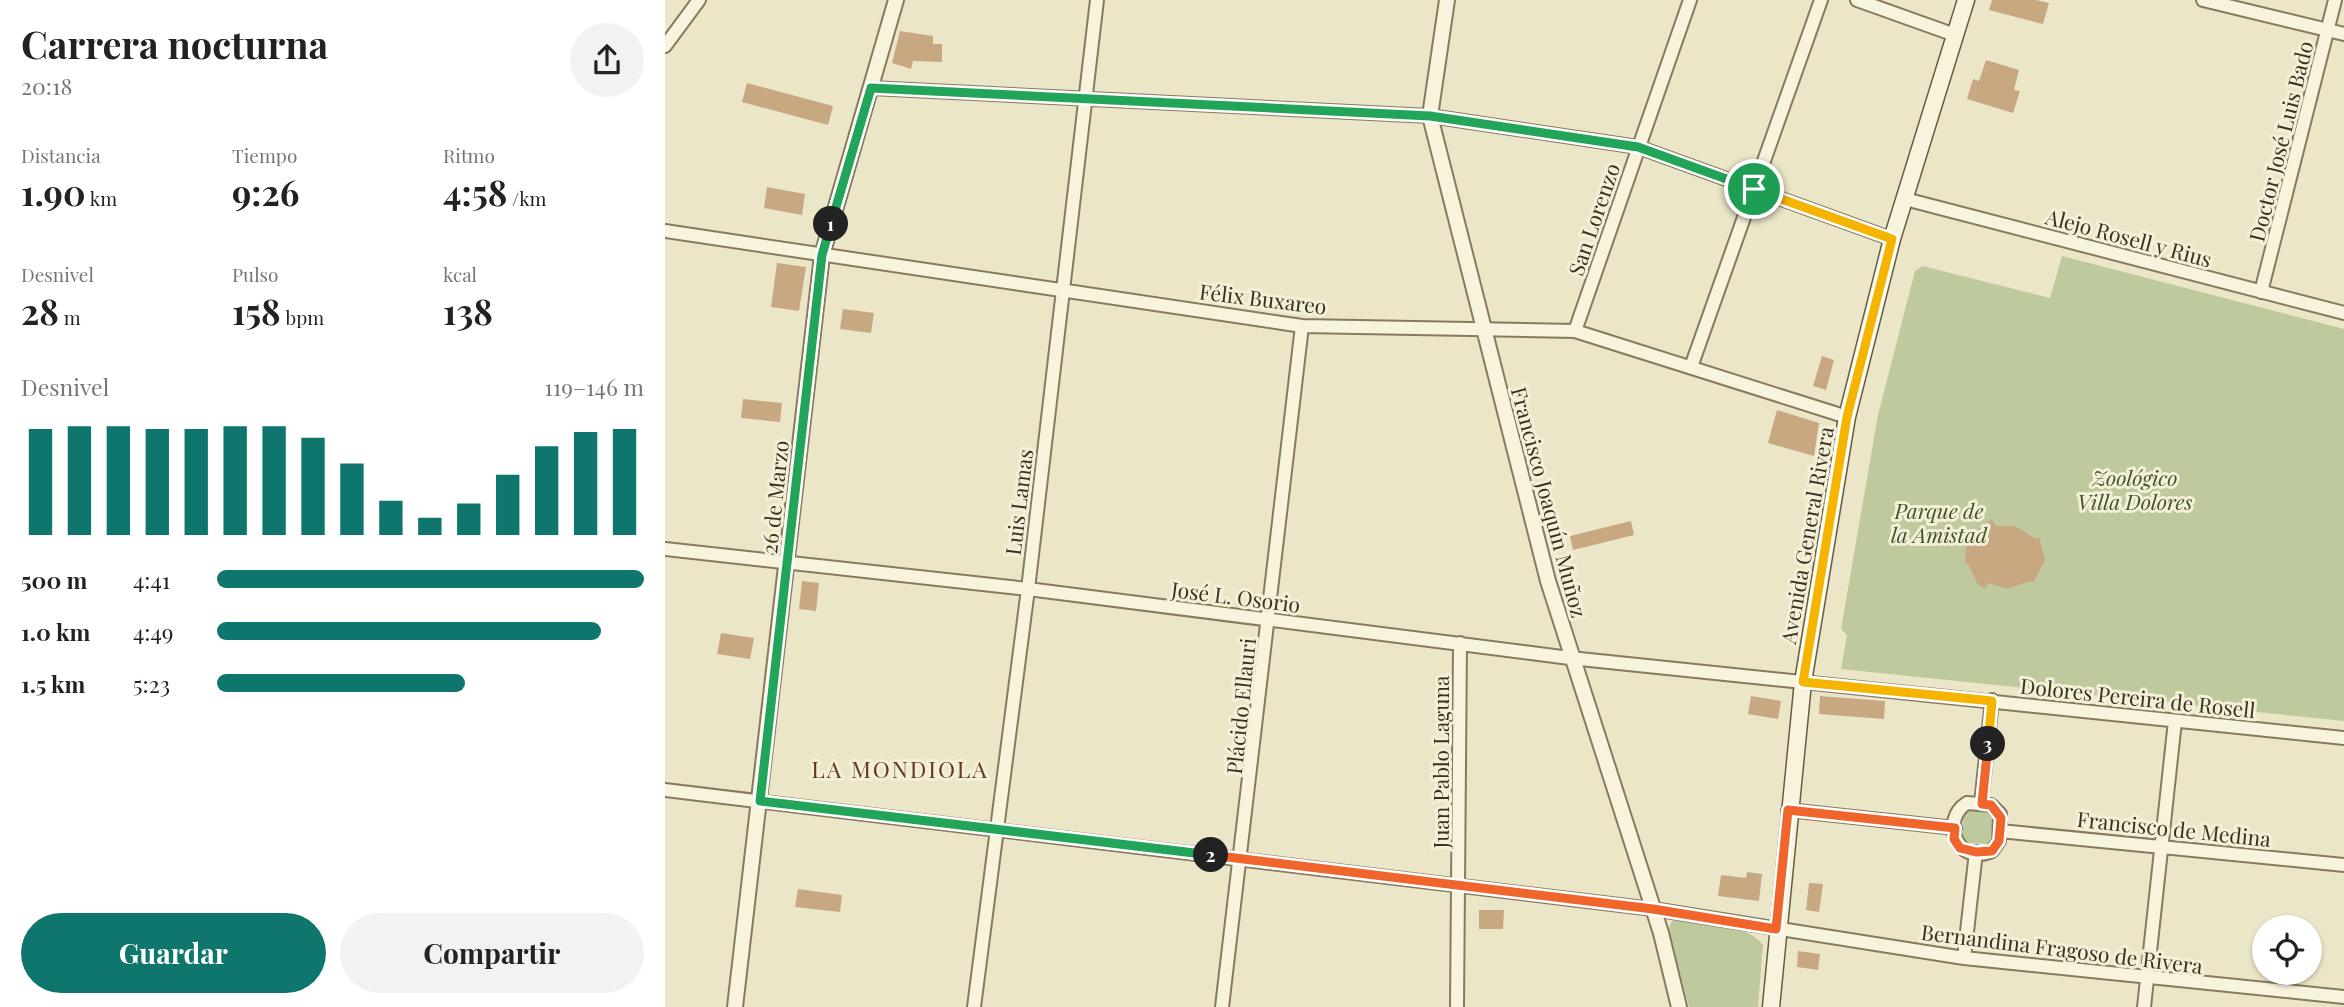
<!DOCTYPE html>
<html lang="es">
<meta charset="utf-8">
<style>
:root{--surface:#fff;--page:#f2f2f2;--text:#222;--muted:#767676;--accent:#0f766e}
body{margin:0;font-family:"Playfair Display",serif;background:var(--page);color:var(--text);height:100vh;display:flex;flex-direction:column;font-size:26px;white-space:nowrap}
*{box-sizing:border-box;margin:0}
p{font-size:23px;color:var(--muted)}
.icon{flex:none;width:38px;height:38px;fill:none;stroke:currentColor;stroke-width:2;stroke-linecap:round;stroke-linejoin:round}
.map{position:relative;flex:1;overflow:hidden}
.details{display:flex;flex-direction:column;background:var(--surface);width:665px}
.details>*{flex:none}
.controls{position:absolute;left:1587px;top:915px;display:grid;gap:14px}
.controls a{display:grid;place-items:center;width:70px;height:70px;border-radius:50%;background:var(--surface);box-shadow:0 2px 5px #0004;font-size:35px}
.pin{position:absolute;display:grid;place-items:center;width:60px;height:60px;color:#fff;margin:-30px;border:4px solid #fff;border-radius:50%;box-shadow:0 2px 7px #0007}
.km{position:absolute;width:35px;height:35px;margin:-18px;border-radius:50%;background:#222;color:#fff;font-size:19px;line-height:35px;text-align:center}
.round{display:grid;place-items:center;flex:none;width:74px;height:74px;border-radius:37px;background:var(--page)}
.headline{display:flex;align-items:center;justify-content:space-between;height:119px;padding:0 21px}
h1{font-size:38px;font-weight:700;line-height:52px}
.figures{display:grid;grid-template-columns:repeat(3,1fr);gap:10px;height:119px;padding:7px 21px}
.figures div{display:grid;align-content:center}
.figures b{font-size:35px;font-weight:700}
.figures small{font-size:19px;font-weight:400}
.figures p{font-size:19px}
.chart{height:196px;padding:14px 21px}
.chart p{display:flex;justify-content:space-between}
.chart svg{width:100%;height:126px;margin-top:7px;stroke:var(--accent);stroke-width:6}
.action{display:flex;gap:14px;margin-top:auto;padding:14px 21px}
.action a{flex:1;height:80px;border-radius:42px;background:var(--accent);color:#fff;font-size:28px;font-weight:700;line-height:80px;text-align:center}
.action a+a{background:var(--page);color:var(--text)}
ul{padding:0 21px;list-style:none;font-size:23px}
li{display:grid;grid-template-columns:112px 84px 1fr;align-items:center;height:52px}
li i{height:18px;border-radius:9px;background:var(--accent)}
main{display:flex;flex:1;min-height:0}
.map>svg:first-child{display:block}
.green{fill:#bec99d}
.building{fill:#c7a881}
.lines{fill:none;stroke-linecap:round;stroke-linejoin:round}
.minor-casing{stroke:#877a5f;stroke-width:16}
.tertiary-casing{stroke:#877a5f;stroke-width:18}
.secondary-casing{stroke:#695b42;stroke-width:19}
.minor{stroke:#f7f3dc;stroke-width:12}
.tertiary{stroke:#f7f3dc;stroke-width:14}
.secondary{stroke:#f7f3dc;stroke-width:16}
.split-1-casing{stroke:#fff;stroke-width:14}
.split-2-casing{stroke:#fff;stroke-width:14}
.split-3-casing{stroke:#fff;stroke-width:14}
.split-4-casing{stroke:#fff;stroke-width:14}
.split-1{stroke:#22a559;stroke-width:9}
.split-2{stroke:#22a559;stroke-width:9}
.split-3{stroke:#f0652b;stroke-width:9}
.split-4{stroke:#f5b400;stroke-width:9}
.labels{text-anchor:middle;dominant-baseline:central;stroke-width:6;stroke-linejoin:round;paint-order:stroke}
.street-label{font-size:21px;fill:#383021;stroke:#f4f0d8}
.park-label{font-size:21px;font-style:italic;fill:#435329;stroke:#f4f0d8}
.neighbourhood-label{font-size:23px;letter-spacing:2px;fill:#623923;stroke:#f4f0d8}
</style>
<main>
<section class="details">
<div class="headline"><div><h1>Carrera nocturna</h1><p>20:18</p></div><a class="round"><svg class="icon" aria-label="share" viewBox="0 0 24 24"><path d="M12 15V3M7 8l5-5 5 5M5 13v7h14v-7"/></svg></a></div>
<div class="figures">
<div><p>Distancia</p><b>1.90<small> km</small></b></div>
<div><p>Tiempo</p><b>9:26</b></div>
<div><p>Ritmo</p><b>4:58<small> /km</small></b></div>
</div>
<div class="figures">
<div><p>Desnivel</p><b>28<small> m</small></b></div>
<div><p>Pulso</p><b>158<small> bpm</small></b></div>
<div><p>kcal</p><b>138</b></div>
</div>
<div class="chart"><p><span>Desnivel</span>119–146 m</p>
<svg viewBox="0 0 160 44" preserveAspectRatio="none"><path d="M5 44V7M15 44V6M25 44V6M35 44V7M45 44V7M55 44V6M65 44V6M75 44V10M85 44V19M95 44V32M105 44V38M115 44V33M125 44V23M135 44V13M145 44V8M155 44V7"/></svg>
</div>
<ul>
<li><b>500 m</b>4:41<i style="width:100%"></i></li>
<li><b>1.0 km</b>4:49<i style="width:90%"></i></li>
<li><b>1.5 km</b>5:23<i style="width:58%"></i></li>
</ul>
<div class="action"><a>Guardar</a><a>Compartir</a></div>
</section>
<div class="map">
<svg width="1679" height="1007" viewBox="0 0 1679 1007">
<rect width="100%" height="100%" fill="#ece6c9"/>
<!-- green -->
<path class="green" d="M1397 256 1679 329V721L1176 669 1182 635 1176 629 1213 415 1250 271 1257 266 1385 298Z
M1304 809 1328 814 1325 844 1300 843 1296 838 1299 813Z
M1019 919C1043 924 1083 924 1098 945L1093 1007H1024L1003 930 1007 921Z"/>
<!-- building -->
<path class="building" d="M1327 0H1371L1384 3 1378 24 1324 10Z
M235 31 268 36V44H277V62L248 61 246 69 227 63Z
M1321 60 1354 70 1349 90 1355 91 1348 113 1302 99 1308 79 1314 81Z
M82 83 168 106 163 125 77 102Z
M102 187 140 194 137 215 99 208Z
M112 263 141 267 134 311 106 307Z
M178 309 209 313 206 333 175 329Z
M1157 356 1169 360 1161 390 1148 386Z
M78 399 117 403 115 422 76 418Z
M1112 410 1154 423 1149 456 1103 443Z
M1327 519 1331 526H1350L1371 539 1374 537 1380 560 1368 583 1366 581 1341 589 1324 583 1319 589 1312 583 1303 564H1300L1301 544 1307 534Z
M966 521 969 535 908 550 905 536Z
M137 581 154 583 151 611 134 609Z
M56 633 89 638 85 659 52 654Z
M1086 696 1116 701 1113 719 1083 714Z
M1155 696 1220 701 1219 719 1154 714Z
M1082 872 1097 874 1094 901 1053 896 1056 875 1081 878Z
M1144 883 1158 884 1154 912 1141 910Z
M133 889 177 895 175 912 130 907Z
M814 910H839L838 929H814Z
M1133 951 1155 954 1153 970 1132 967Z"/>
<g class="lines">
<defs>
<path id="minor" d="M1192 0 1290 35
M1538 0 1679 34
M0 46 34 0
M206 88 765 116 973 147 1227 239
M1240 199 1679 313
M0 231 637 326 910 331 1182 417
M1596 292 1670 0
M910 331 1025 0
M1026 367 1156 0
M0 549 363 589 905 658 1679 738
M0 790 988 909 1299 958 1679 997
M1302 803 1326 805 1335 814 1334 841 1327 851C1291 866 1275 820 1302 803Z
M1316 804 1327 700
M1123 810 1290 828
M1335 831 1679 865
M1299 958 1311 852
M309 1007 363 589 432 0
M557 1007 637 326
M792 1007 795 643
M1479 1007 1510 721"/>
<path id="tertiary" d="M782 0 765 116 883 581 996 933 1014 1007
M70 1007 157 255 231 0"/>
<path id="secondary" d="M1106 1007 1138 682 1182 417 1227 239 1301 0"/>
</defs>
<!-- minor casing -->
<use href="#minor" class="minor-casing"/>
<!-- tertiary casing -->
<use href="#tertiary" class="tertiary-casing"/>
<!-- secondary casing -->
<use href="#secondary" class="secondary-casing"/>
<!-- minor -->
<use href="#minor" class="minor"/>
<!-- tertiary -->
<use href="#tertiary" class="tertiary"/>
<!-- secondary -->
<use href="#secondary" class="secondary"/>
</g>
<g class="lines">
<defs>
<path id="split-1" d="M166 224 206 88 765 116 973 147 1089 189"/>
<path id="split-2" d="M166 224 157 255 95 801 546 855"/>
<path id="split-3" d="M546 855 988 909 1111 929 1123 810 1290 828 1289 839 1295 848 1311 852 1327 851 1334 841 1336 818 1326 805 1317 804 1323 744"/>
<path id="split-4" d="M1089 189 1227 239 1182 417 1138 682 1327 701 1323 744"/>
</defs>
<!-- split-1 casing -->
<use href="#split-1" class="split-1-casing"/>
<!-- split-2 casing -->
<use href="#split-2" class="split-2-casing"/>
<!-- split-3 casing -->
<use href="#split-3" class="split-3-casing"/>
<!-- split-4 casing -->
<use href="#split-4" class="split-4-casing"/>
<!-- split-1 -->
<use href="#split-1" class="split-1"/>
<!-- split-2 -->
<use href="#split-2" class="split-2"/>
<!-- split-3 -->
<use href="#split-3" class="split-3"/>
<!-- split-4 -->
<use href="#split-4" class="split-4"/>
</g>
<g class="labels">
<!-- street labels -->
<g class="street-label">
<text transform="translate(1615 141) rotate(-76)">Doctor José Luis Bado</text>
<text transform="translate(928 219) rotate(-71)">San Lorenzo</text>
<text transform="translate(1464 237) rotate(15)">Alejo Rosell y Rius</text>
<text transform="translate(598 298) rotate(7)">Félix Buxareo</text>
<text transform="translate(109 497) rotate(-84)">26 de Marzo</text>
<text transform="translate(353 502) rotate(-83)">Luis Lamas</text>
<text transform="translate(885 502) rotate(75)">Francisco Joaquín Muñoz</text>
<text transform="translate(1141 535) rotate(-80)">Avenida General Rivera</text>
<text transform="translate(571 596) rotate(7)">José L. Osorio</text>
<text transform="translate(1473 697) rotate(6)">Dolores Pereira de Rosell</text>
<text transform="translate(575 706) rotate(-84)">Plácido Ellauri</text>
<text transform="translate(775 762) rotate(-90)">Juan Pablo Laguna</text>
<text transform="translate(1509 828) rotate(6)">Francisco de Medina</text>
<text transform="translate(1397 948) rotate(7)">Bernandina Fragoso de Rivera</text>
</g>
<!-- park labels -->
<g class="park-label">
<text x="1470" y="477">Zoológico<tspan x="1470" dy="24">Villa Dolores</tspan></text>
<text x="1274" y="510">Parque de<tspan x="1274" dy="24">la Amistad</tspan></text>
</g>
<!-- neighbourhood labels -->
<g class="neighbourhood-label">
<text x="235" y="768">LA MONDIOLA</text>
</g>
</g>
</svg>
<div class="controls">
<a><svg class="icon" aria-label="locate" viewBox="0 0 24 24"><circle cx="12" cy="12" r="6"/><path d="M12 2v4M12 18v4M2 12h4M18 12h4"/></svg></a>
</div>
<div class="pin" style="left:1089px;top:189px;background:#1e9e55"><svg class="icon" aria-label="arrive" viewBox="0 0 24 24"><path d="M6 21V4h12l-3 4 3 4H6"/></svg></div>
<b class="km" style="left:166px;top:224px">1</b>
<b class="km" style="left:546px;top:855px">2</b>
<b class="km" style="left:1323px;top:744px">3</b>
</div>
</main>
